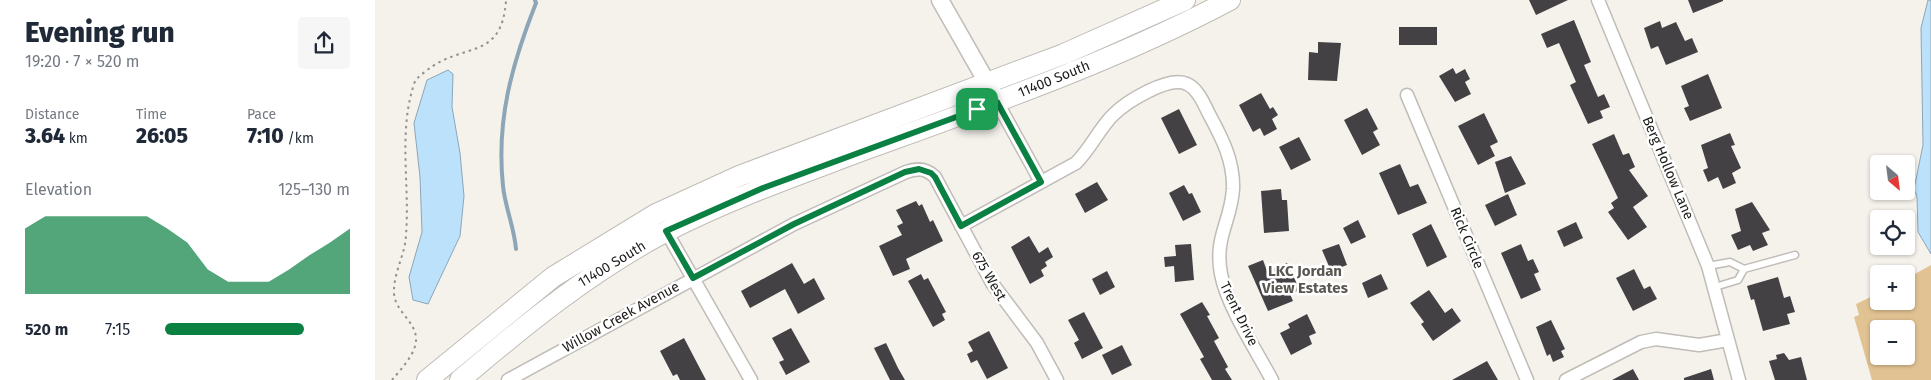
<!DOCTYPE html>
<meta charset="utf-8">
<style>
:root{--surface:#fff;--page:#f6f6f7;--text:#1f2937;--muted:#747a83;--accent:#0b8043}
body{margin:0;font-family:"Fira Sans",sans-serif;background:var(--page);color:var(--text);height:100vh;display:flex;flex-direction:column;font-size:19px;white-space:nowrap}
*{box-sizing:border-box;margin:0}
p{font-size:16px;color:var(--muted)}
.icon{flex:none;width:28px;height:28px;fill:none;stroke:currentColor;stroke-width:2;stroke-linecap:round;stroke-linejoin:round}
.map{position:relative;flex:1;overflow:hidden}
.drawer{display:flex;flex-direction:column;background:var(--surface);width:375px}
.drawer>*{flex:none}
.needle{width:32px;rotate:152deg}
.controls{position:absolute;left:1495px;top:155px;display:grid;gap:10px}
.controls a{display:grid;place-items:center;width:45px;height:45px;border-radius:5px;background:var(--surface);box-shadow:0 1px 4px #0004;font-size:25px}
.pin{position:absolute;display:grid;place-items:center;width:42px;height:42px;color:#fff;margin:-21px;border-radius:10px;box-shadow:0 2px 8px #0006}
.round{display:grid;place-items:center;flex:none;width:52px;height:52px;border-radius:5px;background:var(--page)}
.summary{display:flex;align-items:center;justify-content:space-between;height:85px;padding:0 25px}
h1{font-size:28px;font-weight:800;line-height:38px}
.figures{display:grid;grid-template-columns:repeat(3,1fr);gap:8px;height:85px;padding:5px 25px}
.figures div{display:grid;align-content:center}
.figures b{font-size:21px;font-weight:800}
.figures small{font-size:14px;font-weight:400}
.figures p{font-size:14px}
.chart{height:140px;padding:10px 25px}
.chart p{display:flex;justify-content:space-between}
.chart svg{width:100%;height:90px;margin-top:5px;fill:var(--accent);opacity:.7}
ul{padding:0 25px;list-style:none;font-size:16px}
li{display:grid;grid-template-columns:80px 60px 1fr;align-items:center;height:38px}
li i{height:12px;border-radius:6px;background:var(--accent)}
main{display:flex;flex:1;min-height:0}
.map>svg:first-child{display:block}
.green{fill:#e1c292;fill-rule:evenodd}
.water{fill:#bce1fb;stroke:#8ca6b8}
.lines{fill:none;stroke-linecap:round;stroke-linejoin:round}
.stream{stroke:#8ca6b8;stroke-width:4}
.building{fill:#444145}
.service-casing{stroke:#c0bcb7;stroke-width:9}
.minor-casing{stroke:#c0bcb7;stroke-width:15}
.tertiary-casing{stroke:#c0bcb7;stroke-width:19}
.primary-casing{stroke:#c0bcb7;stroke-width:22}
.path{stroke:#93918d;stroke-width:2;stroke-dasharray:2.5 4;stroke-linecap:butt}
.service{stroke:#fff;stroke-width:6}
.minor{stroke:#fff;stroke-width:12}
.tertiary{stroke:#fff;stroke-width:16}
.primary{stroke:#fff;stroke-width:20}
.route-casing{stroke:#fff;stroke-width:10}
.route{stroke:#0b8043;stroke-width:6}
.labels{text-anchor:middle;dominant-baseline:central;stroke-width:5;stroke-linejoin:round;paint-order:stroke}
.street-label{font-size:14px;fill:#1d1c1a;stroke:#fff}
.neighbourhood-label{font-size:15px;font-weight:bold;fill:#5a5752;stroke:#fff}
</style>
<main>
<section class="drawer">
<div class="summary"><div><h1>Evening run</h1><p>19:20 · 7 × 520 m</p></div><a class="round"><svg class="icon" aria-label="share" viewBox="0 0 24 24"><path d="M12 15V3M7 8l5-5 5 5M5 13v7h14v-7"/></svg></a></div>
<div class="figures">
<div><p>Distance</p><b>3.64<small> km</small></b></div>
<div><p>Time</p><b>26:05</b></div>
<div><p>Pace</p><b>7:10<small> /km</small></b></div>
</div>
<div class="chart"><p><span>Elevation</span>125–130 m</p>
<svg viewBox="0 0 160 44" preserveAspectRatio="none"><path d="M0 44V12L10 6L20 6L30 6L40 6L50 6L60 6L70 12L80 19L90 32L100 38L110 38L120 38L130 32L140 25L150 19L160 12V44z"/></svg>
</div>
<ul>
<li><b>520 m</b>7:15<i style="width:75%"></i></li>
</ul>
</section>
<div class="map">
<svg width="1556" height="380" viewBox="0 0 1556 380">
<rect width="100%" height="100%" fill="#f5f2ec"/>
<!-- green -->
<path class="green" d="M1556 265V380H1497L1479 317 1484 315 1481 304 1504 293V301H1531V279ZM1504 329H1531V356H1504Z"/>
<!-- water -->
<path class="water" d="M1553 0H1556V254L1543 232 1542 197 1539 189 1548 145 1546 28Z
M73 70 78 74 77 107 85 153 89 196 85 236 53 304 38 300 34 277 47 232 45 177 39 123 52 80Z"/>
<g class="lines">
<!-- stream -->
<path class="stream" d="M141 249C139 226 130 207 128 186 121 120 137 64 161 3L160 0"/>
</g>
<!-- building -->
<path class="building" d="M1154 0H1193L1161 15Z
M1313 0H1348V1L1318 13Z
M1199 20 1216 62 1209 65 1223 97 1229 94 1235 107 1225 111 1228 118 1213 124 1195 85 1201 82 1184 43 1172 48 1166 34Z
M1285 21 1287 28 1301 22 1310 41 1317 38 1323 52 1291 65 1283 46 1276 49 1269 28Z
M1024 27H1062V45H1024Z
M943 42 966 43 962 81 933 80 934 52 943 53Z
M1078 68 1081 74 1090 69 1095 79 1090 82 1096 94 1080 102 1064 76Z
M1333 74 1347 108 1315 121 1309 108 1314 106 1306 86Z
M886 93 895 109 898 107 903 115 897 119 902 129 889 136 885 128 878 132 864 105Z
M992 108 1003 129 998 132 1005 145 987 155 969 120Z
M804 109 822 145 804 154 786 118Z
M1109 113 1123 142 1115 146 1120 156 1103 165 1083 126Z
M1355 133 1360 145 1356 146 1366 168 1357 173 1361 183 1348 189 1343 177 1333 182 1328 170 1333 168 1326 145Z
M1239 134 1248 155 1254 153 1260 167 1254 170 1273 196 1258 207 1272 227 1253 240 1233 212 1239 208 1236 203 1243 198 1217 144Z
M924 137 936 160 916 170 904 147Z
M1136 156 1151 184 1130 193 1120 162Z
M1025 164 1035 187 1043 184 1052 203 1023 215 1004 173Z
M722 182 733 200 710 213 700 194Z
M809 185 814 194 817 193 826 212 808 221 794 193Z
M906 189 907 200H912L914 231 889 233 886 191Z
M1133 194 1142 215 1120 226 1110 205Z
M541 201 544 206 547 204 555 222 558 220 568 241 531 259 535 269 518 276 504 246 527 235 522 226 528 223 521 210Z
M1377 202 1395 230 1387 233 1393 245 1378 251 1375 245 1363 250 1356 235 1366 231 1360 209Z
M983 220 991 237 976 244 968 228Z
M1201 222 1208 238 1189 247 1182 231Z
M1056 224 1072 257 1052 267 1037 234Z
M654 236 664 253 673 247 678 257 670 262 672 266 666 270 669 276 655 284 636 247Z
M816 244 819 280 800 282 799 266 790 267 789 257 801 256 800 245Z
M964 244 972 265 956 271 947 250Z
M1146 244 1153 261 1158 259 1164 272 1159 274 1166 290 1146 299 1126 253Z
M888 260 892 271 912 263 925 290 915 294 918 301 893 311 873 266Z
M417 263 429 284 439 278 450 299 423 314 410 289 375 308 366 291Z
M1259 269 1269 289 1275 286 1282 299 1258 311 1241 278Z
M732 271 740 287 725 295 717 279Z
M546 274 549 280 553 278 571 312 567 314 570 320 558 327 533 281Z
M1006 274 1013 289 993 298 987 283Z
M1403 277 1409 298 1415 296 1420 312 1412 314 1415 324 1388 331 1379 299 1376 300 1372 286Z
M1054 290 1070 313 1077 308 1086 321 1058 341 1046 324 1049 322 1035 303Z
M827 302 835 315 832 316 844 338 839 341 853 367 850 369 857 380H837L825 359 829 357 805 314Z
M709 312 728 348 707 359 699 343 704 340 693 320Z
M932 314 941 333 934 336 937 344 916 355 905 333 915 328 913 324Z
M1176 320 1190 349 1186 351 1189 357 1178 362 1175 354 1172 356 1161 327Z
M416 328 435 362 411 375 404 362 409 360 397 338Z
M614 331 633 368 612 379 602 360 596 363 592 354 598 351 593 342Z
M309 338 331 380H305L302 374 298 376 285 351Z
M511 343 523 368 530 380H515L499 348Z
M747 345 757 365 737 375 727 355Z
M1409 353 1414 360 1426 357 1432 380H1400L1394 361 1402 359 1401 355Z
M1112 361 1123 380H1077Z
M1258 369 1264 380H1237Z
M1336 369 1339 380H1309V378Z"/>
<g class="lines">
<defs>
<path id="service" d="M1333 266 1355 262 1369 269
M1340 287 1363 280 1369 269 1420 255"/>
<path id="minor" d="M1223 0 1333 266 1364 380
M1032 95 1152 380
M622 102 666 182
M586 226 701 163C716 148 724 129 738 115 751 102 794 75 812 84 823 89 829 104 834 114 847 138 859 161 858 189 856 222 839 237 846 274 852 306 881 350 897 380
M291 231 376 380
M133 380 419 224 531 172C542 168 551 168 560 177L617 283 662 343 682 380
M1191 380 1266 342 1281 339 1324 345 1353 340"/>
<path id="tertiary" d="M565 0 618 93"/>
<path id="primary" d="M52 380 178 277 281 214 364 176 689 54 810 0
M85 380C151 324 216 271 292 231 356 198 423 175 489 150 613 105 738 62 855 0"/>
</defs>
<!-- service casing -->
<use href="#service" class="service-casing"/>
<!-- minor casing -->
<use href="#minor" class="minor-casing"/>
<!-- tertiary casing -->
<use href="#tertiary" class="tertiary-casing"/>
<!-- primary casing -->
<use href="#primary" class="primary-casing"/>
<!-- path -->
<path class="path" d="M17 380C26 369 42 353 41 338 40 321 21 312 19 294 18 273 30 256 31 235 35 185 23 133 39 84 41 78 46 75 51 71 88 41 127 62 131 0"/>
<!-- service -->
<use href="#service" class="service"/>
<!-- minor -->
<use href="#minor" class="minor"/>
<!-- tertiary -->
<use href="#tertiary" class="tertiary"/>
<!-- primary -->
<use href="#primary" class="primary"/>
</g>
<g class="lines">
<defs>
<path id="route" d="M622 102 666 182 586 226 560 177 556 173 544 169 530 172 419 224 318 278 291 231 388 188Z"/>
</defs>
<!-- route casing -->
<use href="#route" class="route-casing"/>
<!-- route -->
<use href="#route" class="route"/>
</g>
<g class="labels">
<!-- street labels -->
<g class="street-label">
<text transform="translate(679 79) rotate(-22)">11400 South</text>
<text transform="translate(1293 168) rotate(67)">Berg Hollow Lane</text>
<text transform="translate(1092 238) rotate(67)">Rick Circle</text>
<text transform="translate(237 264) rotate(-31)">11400 South</text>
<text transform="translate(614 276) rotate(60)">675 West</text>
<text transform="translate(864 314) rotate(64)">Trent Drive</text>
<text transform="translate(246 317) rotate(-29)">Willow Creek Avenue</text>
</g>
<!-- neighbourhood labels -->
<g class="neighbourhood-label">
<text x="930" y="271">LKC Jordan<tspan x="930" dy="17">View Estates</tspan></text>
</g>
</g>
</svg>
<div class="controls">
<a><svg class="needle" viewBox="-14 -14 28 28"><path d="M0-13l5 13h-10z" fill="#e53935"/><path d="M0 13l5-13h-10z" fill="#747a83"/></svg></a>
<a><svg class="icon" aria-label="locate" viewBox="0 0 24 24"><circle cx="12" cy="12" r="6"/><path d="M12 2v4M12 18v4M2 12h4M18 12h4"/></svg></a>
<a>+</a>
<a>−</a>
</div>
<div class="pin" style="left:602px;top:109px;background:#1e9e55"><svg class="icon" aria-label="arrive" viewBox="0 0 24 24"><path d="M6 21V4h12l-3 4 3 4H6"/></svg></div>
</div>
</main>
